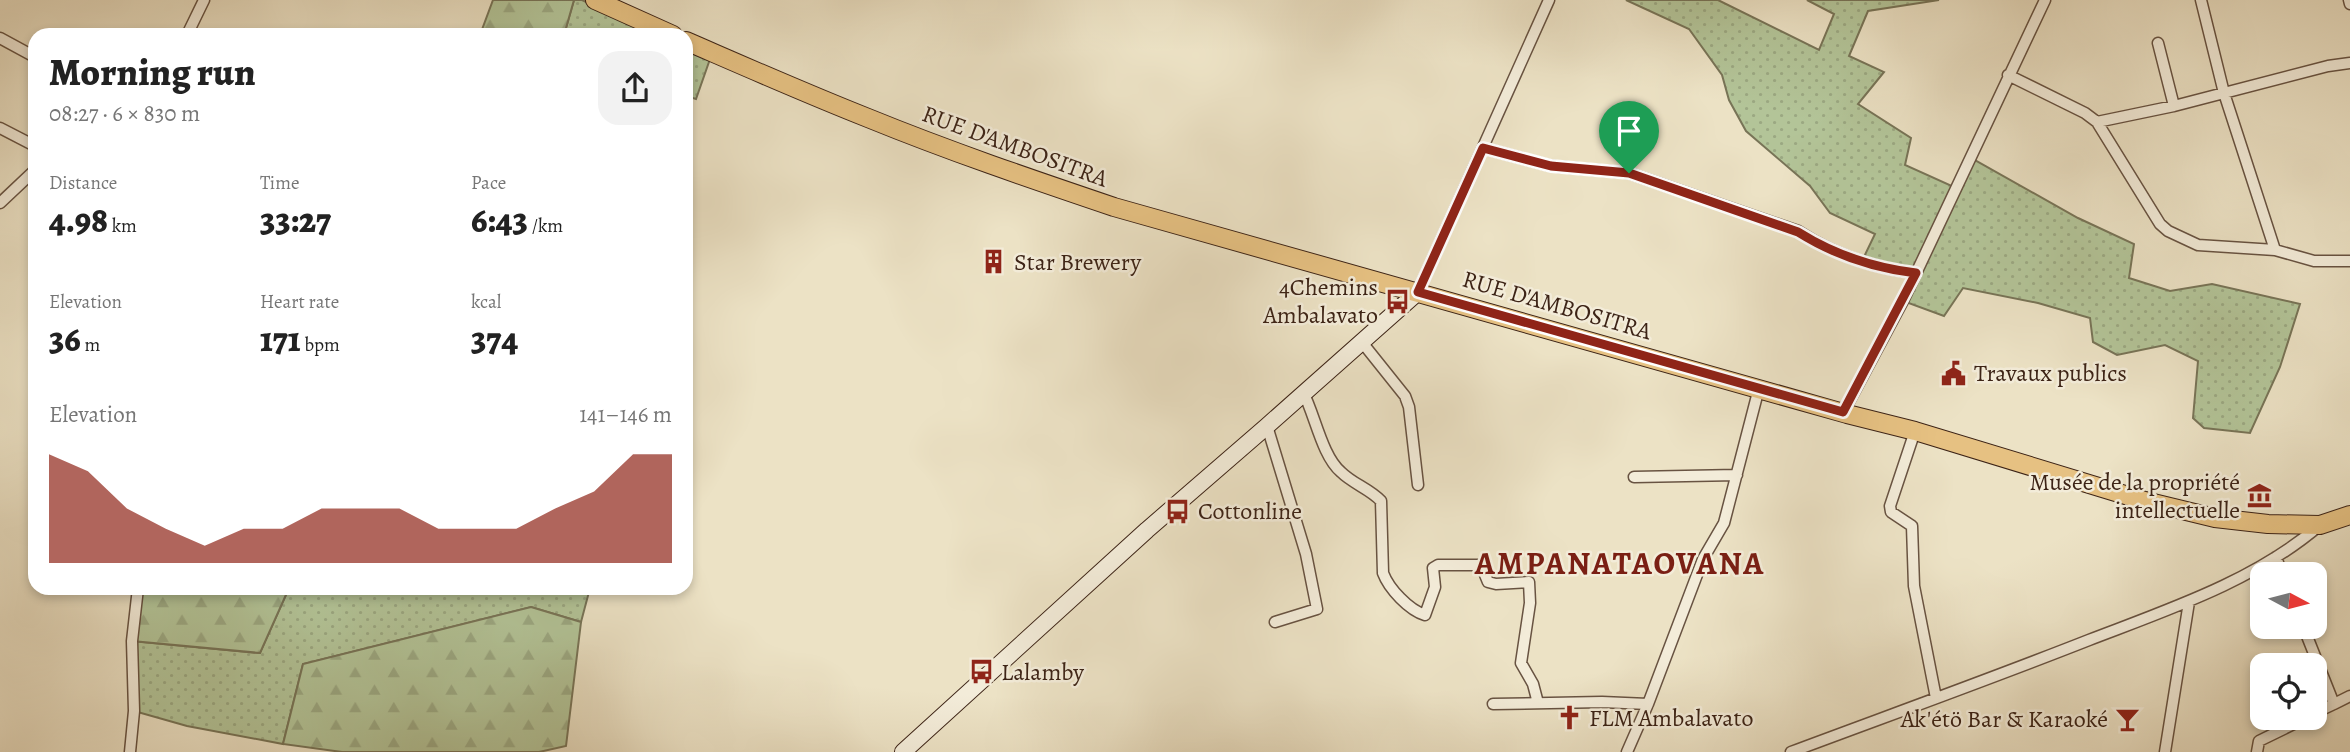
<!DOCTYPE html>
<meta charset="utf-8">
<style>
:root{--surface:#fff;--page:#f2f2f2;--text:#222;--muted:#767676;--accent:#8f2418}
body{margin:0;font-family:Alegreya,serif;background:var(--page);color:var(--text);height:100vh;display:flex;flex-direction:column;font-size:26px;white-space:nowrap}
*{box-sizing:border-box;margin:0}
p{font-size:23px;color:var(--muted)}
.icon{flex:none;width:38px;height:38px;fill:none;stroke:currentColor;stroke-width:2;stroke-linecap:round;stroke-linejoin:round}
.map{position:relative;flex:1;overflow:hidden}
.panel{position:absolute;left:28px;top:28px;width:665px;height:567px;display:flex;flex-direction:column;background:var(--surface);border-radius:21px;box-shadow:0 4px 10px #0003}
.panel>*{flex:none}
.needle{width:46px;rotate:97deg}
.tools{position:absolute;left:2250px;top:562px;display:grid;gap:14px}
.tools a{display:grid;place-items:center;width:77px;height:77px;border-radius:14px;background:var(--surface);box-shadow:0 4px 10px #0003;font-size:35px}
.pin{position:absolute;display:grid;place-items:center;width:60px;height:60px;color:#fff;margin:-72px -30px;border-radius:50% 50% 50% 0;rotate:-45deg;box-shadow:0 0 7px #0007}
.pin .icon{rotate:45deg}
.round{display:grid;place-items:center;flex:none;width:74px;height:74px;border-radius:21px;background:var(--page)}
.overview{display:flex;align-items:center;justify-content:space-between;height:119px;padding:0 21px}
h1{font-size:38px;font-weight:800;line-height:52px}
.figures{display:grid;grid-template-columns:repeat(3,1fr);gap:10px;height:119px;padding:7px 21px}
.figures div{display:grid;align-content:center}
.figures b{font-size:35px;font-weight:800}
.figures small{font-size:19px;font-weight:400}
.figures p{font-size:19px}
.chart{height:196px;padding:14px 21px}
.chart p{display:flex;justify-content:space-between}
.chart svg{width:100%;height:126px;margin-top:7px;fill:var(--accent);opacity:.7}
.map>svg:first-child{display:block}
.grass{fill:url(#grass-dots);stroke:#787457;stroke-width:2}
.forest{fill:url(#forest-firs);stroke:#787457;stroke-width:2}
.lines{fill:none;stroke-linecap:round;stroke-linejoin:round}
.street-casing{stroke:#685342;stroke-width:13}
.secondary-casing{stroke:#3c2316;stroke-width:18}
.primary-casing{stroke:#3c2316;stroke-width:20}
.street{stroke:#f3ecd9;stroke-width:10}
.secondary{stroke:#f3ecd9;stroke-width:16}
.primary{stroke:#e6c182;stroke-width:18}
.route-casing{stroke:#fff;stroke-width:14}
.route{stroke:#8f2418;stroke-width:9}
.labels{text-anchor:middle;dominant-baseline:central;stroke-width:5;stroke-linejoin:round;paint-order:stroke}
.street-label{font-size:24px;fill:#3c2316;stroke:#f3ecd9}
.poi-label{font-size:24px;fill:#3c2316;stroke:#f3ecd9;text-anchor:start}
.district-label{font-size:32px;font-weight:bold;letter-spacing:2px;fill:#7a1f14;stroke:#f3ecd9}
</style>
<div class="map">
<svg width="2350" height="752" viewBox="0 0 2350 752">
<defs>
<pattern id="grass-dots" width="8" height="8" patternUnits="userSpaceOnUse" patternTransform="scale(1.75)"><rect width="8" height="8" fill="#b3c498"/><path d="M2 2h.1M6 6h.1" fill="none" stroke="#9ba882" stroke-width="1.8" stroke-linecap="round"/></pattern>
<pattern id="forest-firs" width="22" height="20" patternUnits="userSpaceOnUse" patternTransform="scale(1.75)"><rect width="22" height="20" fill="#b3c498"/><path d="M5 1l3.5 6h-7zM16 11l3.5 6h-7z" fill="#9ba882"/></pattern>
</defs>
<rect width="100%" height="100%" fill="#ece2c5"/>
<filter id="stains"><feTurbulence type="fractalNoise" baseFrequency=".00286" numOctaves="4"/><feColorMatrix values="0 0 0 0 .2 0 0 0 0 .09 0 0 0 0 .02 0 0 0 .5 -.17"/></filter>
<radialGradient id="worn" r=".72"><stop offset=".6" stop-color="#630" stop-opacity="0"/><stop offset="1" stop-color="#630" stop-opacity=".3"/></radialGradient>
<!-- grass -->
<path class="grass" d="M574 0H582L658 35H564Z
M1626 0H1718L1819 50 1834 14 1807 0H1939L1868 11 1849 56 1884 72 1858 104 1911 138 1905 165 1956 188 1971 158 2078 218 2134 244 2129 278 2170 291 2212 284 2300 304 2280 367 2250 433 2204 428 2193 418 2198 361 2165 345 2117 355 2093 342 2090 318 2038 303 1963 288 1944 316 1903 301 1915 273 1862 261 1875 234 1830 213 1810 186 1746 131 1729 100 1722 75 1689 29Z
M686 48 710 59 696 99 686 96Z
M289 588H590L581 622 531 607 303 664 283 744 187 726 134 711 132 641 260 653Z"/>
<!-- forest -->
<path class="forest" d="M493 0H574L564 35H480Z
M135 588H289L260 653 132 641Z
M531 607 581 622 566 746 539 752H342L283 744 303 664Z"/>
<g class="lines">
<defs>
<path id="street" d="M2201 0 2224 93 2275 250
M2349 0 2350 4
M187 35 204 0
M0 38 35 57
M2158 43 2174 106
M2008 75 2085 113 2097 122 2160 224 2168 231 2198 245 2275 250 2314 261H2350
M2097 122 2174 106 2328 66 2350 63
M0 128 35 146
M1483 148 1551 166 1629 173 1798 231C1833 254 1874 268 1916 273
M0 203 35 170
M1418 292 1549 0
M1361 341 1405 396 1409 407 1418 485
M1303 392C1315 415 1322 456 1341 472 1353 484 1370 489 1381 501L1383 573C1389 589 1409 610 1425 615L1435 587 1433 568 1438 565H1481L1488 582 1496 584 1529 582 1530 603 1521 663 1533 684 1538 703
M1843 413 1903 301 2045 0
M1267 426 1306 554 1317 609 1275 622
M1915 431 1890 506 1891 512 1912 526 1914 586 1936 698
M1634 477 1737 475
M2276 557 2282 574
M2303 626 2334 704 2350 696
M1493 704 1602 702 1648 704
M2315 713 2334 704
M130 752 134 711 132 641 138 588
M1627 752 1648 704 1703 559 1724 523 1759 388
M1791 752C1890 715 1990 679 2089 640 2167 610 2255 581 2320 525
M2165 752 2189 602
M2257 752 2259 741 2306 718"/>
<path id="secondary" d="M903 752 1147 530 1267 426 1418 292"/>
<path id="primary" d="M595 0 673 35
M686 41C746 67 807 94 868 118 949 151 1031 179 1114 207L1847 414 1915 431 2145 501 2215 518 2268 524 2320 525 2350 515"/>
</defs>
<!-- street casing -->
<use href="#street" class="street-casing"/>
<!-- secondary casing -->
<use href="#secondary" class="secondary-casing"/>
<!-- primary casing -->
<use href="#primary" class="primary-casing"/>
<!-- street -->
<use href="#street" class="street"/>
<!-- secondary -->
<use href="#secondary" class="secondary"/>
<!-- primary -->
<use href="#primary" class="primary"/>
</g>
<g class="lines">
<defs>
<path id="route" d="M1483 148 1551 166 1629 173 1798 232C1833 254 1874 268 1916 273L1843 412 1418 292Z"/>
</defs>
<!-- route casing -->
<use href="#route" class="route-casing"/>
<!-- route -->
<use href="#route" class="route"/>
</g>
<!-- icons -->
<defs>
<symbol id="building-bare" viewBox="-9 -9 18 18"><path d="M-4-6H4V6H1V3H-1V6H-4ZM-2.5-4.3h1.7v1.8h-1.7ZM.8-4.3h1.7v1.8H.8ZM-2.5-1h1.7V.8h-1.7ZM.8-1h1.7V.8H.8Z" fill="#8f2418" stroke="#f3ecd9" stroke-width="2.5" paint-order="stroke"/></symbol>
<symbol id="bus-bare" viewBox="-9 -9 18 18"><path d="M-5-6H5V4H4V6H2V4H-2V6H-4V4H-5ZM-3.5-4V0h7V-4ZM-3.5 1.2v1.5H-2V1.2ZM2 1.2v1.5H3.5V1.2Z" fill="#8f2418" stroke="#f3ecd9" stroke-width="2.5" paint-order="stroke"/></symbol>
<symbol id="civic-bare" viewBox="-9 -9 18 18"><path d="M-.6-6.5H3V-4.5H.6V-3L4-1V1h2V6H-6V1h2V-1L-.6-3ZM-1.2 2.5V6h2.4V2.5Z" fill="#8f2418" stroke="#f3ecd9" stroke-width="2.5" paint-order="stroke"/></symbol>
<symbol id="museum-bare" viewBox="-9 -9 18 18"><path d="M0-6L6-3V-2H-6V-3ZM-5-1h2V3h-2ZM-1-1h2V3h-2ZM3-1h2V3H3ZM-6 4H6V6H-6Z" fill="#8f2418" stroke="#f3ecd9" stroke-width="2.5" paint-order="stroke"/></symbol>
<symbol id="church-bare" viewBox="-9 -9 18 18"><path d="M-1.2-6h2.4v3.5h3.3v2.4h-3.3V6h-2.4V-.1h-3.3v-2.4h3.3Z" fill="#8f2418" stroke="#f3ecd9" stroke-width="2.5" paint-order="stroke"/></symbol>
<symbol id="bar-bare" viewBox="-9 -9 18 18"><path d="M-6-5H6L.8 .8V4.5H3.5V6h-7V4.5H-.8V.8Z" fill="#8f2418" stroke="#f3ecd9" stroke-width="2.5" paint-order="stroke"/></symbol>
</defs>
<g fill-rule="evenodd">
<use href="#building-bare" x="976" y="244" width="35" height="35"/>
<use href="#bus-bare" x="1380" y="284" width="35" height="35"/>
<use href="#civic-bare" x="1936" y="356" width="35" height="35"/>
<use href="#museum-bare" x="2242" y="478" width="35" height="35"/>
<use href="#bus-bare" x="1160" y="494" width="35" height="35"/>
<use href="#bus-bare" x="964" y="654" width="35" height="35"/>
<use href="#church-bare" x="1552" y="700" width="35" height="35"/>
<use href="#bar-bare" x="2110" y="702" width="35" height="35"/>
</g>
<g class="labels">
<!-- street labels -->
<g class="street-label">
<text transform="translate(1015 146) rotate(20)">RUE D'AMBOSITRA</text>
<text transform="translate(1557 305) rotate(16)">RUE D'AMBOSITRA</text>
</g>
<!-- poi labels -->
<g class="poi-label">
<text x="1014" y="262">Star Brewery</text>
<text x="1378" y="287" text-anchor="end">4Chemins<tspan x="1378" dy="28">Ambalavato</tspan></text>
<text x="1974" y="373">Travaux publics</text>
<text x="2240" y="482" text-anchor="end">Musée de la propriété<tspan x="2240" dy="28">intellectuelle</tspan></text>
<text x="1198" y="511">Cottonline</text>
<text x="1001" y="672">Lalamby</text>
<text x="1589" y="718">FLM Ambalavato</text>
<text x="2108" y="719" text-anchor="end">Ak'étö Bar &amp; Karaoké</text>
</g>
<!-- district labels -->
<g class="district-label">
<text x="1620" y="563">AMPANATAOVANA</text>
</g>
</g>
<rect width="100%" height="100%" filter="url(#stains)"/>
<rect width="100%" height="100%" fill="url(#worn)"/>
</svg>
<div class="tools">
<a><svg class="needle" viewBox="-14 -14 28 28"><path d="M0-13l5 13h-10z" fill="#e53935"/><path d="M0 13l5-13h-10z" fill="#767676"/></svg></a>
<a><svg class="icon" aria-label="locate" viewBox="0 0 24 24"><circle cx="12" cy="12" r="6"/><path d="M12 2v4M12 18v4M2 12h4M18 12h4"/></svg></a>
</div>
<div class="pin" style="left:1629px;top:173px;background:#1e9e55"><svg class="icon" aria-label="arrive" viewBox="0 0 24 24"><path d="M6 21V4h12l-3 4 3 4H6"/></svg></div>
<section class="panel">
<div class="overview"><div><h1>Morning run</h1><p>08:27 · 6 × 830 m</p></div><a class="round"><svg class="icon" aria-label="share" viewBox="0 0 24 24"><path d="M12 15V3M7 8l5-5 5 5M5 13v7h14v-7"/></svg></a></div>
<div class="figures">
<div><p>Distance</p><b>4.98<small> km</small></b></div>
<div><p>Time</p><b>33:27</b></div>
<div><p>Pace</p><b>6:43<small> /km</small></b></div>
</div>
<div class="figures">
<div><p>Elevation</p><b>36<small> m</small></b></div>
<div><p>Heart rate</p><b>171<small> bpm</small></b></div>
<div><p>kcal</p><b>374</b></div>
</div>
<div class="chart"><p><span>Elevation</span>141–146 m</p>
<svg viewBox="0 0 160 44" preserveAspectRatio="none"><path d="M0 44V6L10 12L20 25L30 32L40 38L50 32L60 32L70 25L80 25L90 25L100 32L110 32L120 32L130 25L140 19L150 6L160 6V44z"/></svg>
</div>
</section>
</div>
